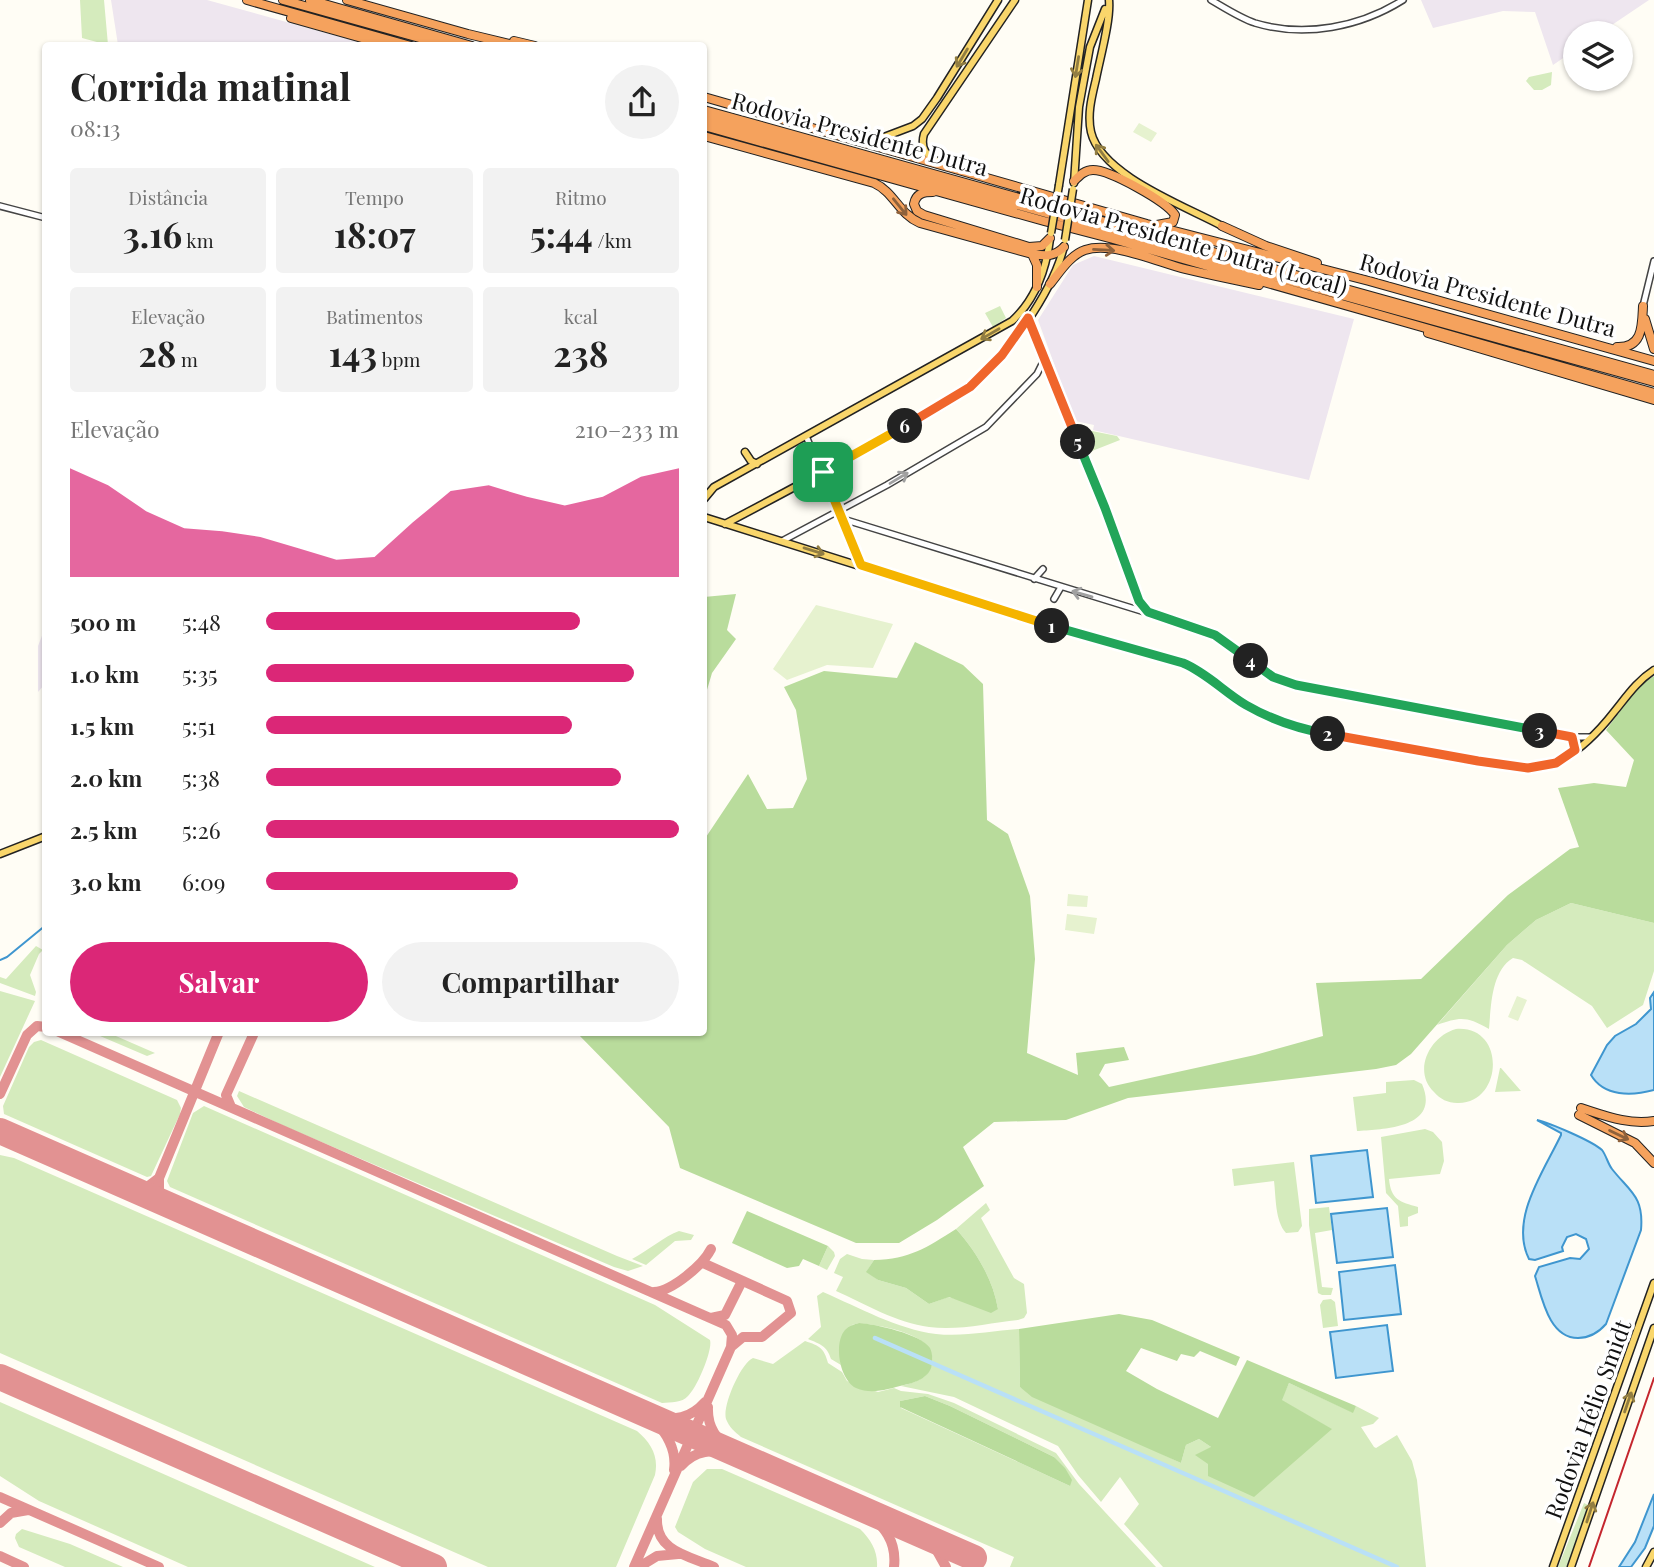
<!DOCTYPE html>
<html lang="pt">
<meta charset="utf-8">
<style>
:root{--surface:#fff;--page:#f2f2f2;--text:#222;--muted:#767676;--accent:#db2777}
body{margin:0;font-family:"Playfair Display",serif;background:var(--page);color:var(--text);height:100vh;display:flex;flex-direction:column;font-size:26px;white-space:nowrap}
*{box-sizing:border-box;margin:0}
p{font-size:23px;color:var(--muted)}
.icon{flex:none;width:38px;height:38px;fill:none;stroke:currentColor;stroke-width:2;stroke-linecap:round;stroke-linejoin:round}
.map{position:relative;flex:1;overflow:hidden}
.details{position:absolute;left:42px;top:42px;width:665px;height:994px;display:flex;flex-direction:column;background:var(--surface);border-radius:7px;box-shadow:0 2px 5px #0004}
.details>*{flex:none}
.tools{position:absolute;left:1563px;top:21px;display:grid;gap:14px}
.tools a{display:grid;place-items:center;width:70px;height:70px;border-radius:50%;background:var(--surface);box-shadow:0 2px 5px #0004;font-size:35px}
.pin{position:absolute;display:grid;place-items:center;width:60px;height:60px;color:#fff;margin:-30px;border-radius:14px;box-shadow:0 4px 10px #0006}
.km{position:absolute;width:35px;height:35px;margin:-18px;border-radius:50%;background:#222;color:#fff;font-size:19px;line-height:35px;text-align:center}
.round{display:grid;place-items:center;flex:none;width:74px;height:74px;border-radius:37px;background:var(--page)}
.head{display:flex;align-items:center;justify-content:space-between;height:119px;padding:0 28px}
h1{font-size:38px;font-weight:700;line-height:52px}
.figures{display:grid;grid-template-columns:repeat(3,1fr);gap:10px;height:119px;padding:7px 28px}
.figures div{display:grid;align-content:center;border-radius:7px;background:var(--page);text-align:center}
.figures b{font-size:35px;font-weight:700}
.figures small{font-size:19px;font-weight:400}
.figures p{font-size:19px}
.chart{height:196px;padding:14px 28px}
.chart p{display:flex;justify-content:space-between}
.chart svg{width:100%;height:126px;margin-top:7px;fill:var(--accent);opacity:.7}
.cta{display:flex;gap:14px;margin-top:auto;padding:14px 28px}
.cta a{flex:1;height:80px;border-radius:42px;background:var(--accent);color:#fff;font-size:28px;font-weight:700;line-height:80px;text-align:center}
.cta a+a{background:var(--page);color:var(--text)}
ul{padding:0 28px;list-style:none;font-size:23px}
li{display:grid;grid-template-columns:112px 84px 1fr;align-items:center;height:52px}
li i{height:18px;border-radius:9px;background:var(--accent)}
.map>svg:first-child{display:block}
.industrial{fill:#eee6ef}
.green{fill:#d5ebbd;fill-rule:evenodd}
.forest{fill:#b9dc9c}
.pitch{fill:#e6f2cf}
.water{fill:#b9e0f7;stroke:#3f96cf;stroke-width:2}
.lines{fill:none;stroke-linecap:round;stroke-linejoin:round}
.stream{stroke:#3f96cf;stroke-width:2}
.canal{stroke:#b9e0f7;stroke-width:4.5}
.taxiway{stroke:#e29292;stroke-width:10}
.runway{stroke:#e29292;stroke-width:26}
.minor-casing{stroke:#444;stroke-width:8}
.major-casing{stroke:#222;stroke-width:9}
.highway-casing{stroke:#222;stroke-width:10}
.minor{stroke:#fff;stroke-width:5}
.major{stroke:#f9d66b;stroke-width:6}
.highway{stroke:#f5a25d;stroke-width:8}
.rail{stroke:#c4262e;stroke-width:2}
.major-bridge-casing{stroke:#222;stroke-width:9;stroke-linecap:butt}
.major-bridge{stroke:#f9d66b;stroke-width:6}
.oneway{stroke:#917d42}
.oneway2{stroke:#8e613b}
.oneway3{stroke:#a0a0a0}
.split-1-casing{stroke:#fff;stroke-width:14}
.split-2-casing{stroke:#fff;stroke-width:14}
.split-3-casing{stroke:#fff;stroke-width:14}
.split-4-casing{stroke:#fff;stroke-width:14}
.split-5-casing{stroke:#fff;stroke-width:14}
.split-6-casing{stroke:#fff;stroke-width:14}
.split-7-casing{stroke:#fff;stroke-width:14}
.split-1{stroke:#f5b400;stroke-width:9}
.split-2{stroke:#22a559;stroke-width:9}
.split-3{stroke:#f0652b;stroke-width:9}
.split-4{stroke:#22a559;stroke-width:9}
.split-5{stroke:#22a559;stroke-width:9}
.split-6{stroke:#f0652b;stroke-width:9}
.split-7{stroke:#f5b400;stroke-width:9}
.labels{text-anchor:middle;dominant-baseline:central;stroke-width:7;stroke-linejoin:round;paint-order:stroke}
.street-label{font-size:23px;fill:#111;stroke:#fff}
</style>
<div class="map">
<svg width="1654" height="1567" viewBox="0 0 1654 1567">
<rect width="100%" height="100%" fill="#fffdf5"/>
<!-- industrial -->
<path class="industrial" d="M111 0H207L369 45H118Z
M1421 0H1649L1600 33H1575V50L1553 65 1535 12 1503 11 1433 28Z
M1094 256 1354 319 1309 480 1093 430 1094 425 1075 421 1038 320 1073 265Z
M45 628V684L38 692V646Z"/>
<!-- green -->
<path class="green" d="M80 0H104L108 45 82 38Z
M1552 72 1551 85 1542 90H1534L1526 81 1529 77Z
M1000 306 1006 318 993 327 985 313Z
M1092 431 1117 436 1120 440 1087 453 1079 435Z
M1571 903 1654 923V971L1643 1005 1607 1028 1592 1006 1522 960 1513 958C1491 971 1491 1007 1489 1029 1466 1016 1460 1017 1437 1025L1507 945 1536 920Z
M36 946 43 950 39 954 30 975 36 992 35 996 0 983V977L6 979Z
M0 991 35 1001 0 1077Z
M1456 1029C1507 1025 1503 1105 1457 1103 1448 1103 1440 1099 1434 1092 1412 1071 1430 1036 1456 1029Z
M93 1033H109L155 1053 147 1056Z
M41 1040 177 1100 181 1108 180 1114 151 1176 147 1177 4 1114 3 1106 29 1047 34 1042Z
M1500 1068H1501L1521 1091 1495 1092Z
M1414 1080 1422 1084C1441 1128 1384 1129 1357 1131L1353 1097 1386 1093V1082Z
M239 1091 617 1256 643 1266 628 1271 614 1267 284 1126 244 1107 237 1096Z
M204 1106 655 1305 710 1340C713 1350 697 1388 688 1396 682 1403 671 1402 662 1403L170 1187 167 1181 193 1113Z
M1425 1129 1433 1132 1442 1142 1444 1161 1440 1174 1389 1179C1391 1200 1400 1202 1418 1207V1213L1408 1217V1226L1400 1227 1398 1206 1386 1193 1381 1137Z
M0 1155 14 1158 637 1431C651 1443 659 1456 655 1475L616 1567H488L0 1353Z
M1294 1162 1302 1226 1298 1232 1286 1233C1275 1221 1276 1197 1274 1181L1234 1186 1232 1169Z
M986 1203 990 1210 981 1218 1014 1278 1024 1284 1027 1313 1024 1318 1018 1320C989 1323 958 1331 929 1327 897 1323 865 1304 836 1291L843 1277 834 1273 840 1259 847 1254 862 1259 874 1260 867 1271 878 1280 906 1288 929 1304 948 1297 998 1309C993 1279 976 1251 956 1229Z
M1329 1207 1332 1230 1315 1233 1322 1287 1333 1288 1331 1295H1322L1318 1293 1309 1225V1209Z
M679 1231 694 1235 691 1240 675 1241 646 1265 632 1259C647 1251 665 1236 679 1231Z
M828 1246 834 1252 835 1256 827 1270 819 1266Z
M823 1292C860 1308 897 1329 936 1334 963 1337 992 1331 1019 1329L1020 1387 1181 1463 1186 1445 1199 1439 1211 1447 1331 1429 1281 1400 1289 1383 1352 1412 1356 1406 1379 1418 1373 1424 1361 1427 1374 1447 1376 1448 1397 1435 1412 1461 1417 1480 1426 1567H1163L1124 1524 1139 1504 1120 1477 1101 1502 1078 1475 1058 1446 954 1397 901 1386C917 1382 935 1376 932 1356 931 1351 927 1345 923 1342 907 1330 878 1325 859 1323L852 1325 840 1355 841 1365 831 1359C827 1346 820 1344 808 1339L821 1327 817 1296Z
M1331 1299 1335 1302 1338 1326 1323 1328 1320 1305 1323 1300Z
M805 1341C820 1346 824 1348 828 1363L842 1372 847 1381 878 1392 894 1388 901 1391 928 1394 954 1403 1056 1453 1079 1484 1156 1567H1010L1014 1557 741 1437C735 1432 729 1427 726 1419 722 1406 741 1363 753 1358L773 1364ZM925 1396 950 1406 1054 1457 1070 1486 901 1408 900 1401Z
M0 1403V1402L375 1567H188L39 1501 0 1476Z
M707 1469H722L860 1529C871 1540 878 1551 877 1567H746L705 1549 678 1532 675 1527 693 1482Z
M1584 1503 1590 1506 1567 1567H1558Z
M22 1529 70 1544 123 1567H65L19 1547 15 1538 16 1534Z"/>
<!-- forest -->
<path class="forest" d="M736 594 727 630 736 639 712 673 704 700V597Z
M915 642 963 665 983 684 987 820 1008 834 1030 896 1035 959 1027 1053 1078 1075 1076 1053 1124 1047 1129 1060 1105 1064 1099 1075 1109 1087 1255 1055 1323 1036 1316 983 1421 979 1508 895 1570 849 1579 847 1558 788 1594 783 1626 787 1634 760 1606 730 1639 686 1654 676V923L1571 903 1536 920 1507 945 1411 1054 1396 1065 1376 1069 1128 1098 1066 1120 994 1122 963 1147 984 1186 937 1220 899 1243H856L680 1168 669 1127 577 1033 704 1032V840L748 774 767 809 793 808 807 779 796 710 784 687 824 671 897 678Z
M747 1211 828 1246 819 1266 803 1259 799 1266 787 1268 732 1243Z
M956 1229C976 1251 993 1279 998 1309L991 1313 949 1297 929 1304 906 1288 878 1280 866 1272 874 1260C910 1259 926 1248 956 1229Z
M1119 1314 1152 1320 1240 1357 1236 1366 1200 1351 1194 1357 1181 1354 1177 1361 1141 1348 1126 1371 1157 1389 1218 1418 1247 1360 1356 1406 1353 1413 1289 1383 1282 1400 1332 1429 1254 1497 1208 1476V1464L1195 1455 1211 1447 1199 1439 1186 1445 1181 1463 1032 1397 1020 1387 1019 1329Z
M859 1323C875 1324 921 1334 930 1348 932 1352 933 1359 932 1364 931 1377 915 1383 904 1385 888 1389 872 1395 856 1388 840 1380 833 1344 845 1330 849 1326 854 1324 859 1323Z
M925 1396 950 1406 1054 1457 1065 1468 1072 1480 1070 1486 900 1407V1401Z"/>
<!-- pitch -->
<path class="pitch" d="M1139 123 1157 133 1151 142 1133 132Z
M816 605 893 624 873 668 827 665 787 680 773 669Z
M1068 894 1088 896 1087 907 1067 906Z
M1067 914 1097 918 1094 934 1065 930Z
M1517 996 1527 1000 1518 1021 1508 1017Z"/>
<!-- water -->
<path class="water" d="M1654 992V1090C1632 1096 1604 1097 1591 1075L1607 1045 1615 1036 1636 1024 1651 1009 1650 998Z
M1537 1120C1550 1123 1592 1141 1602 1150 1606 1155 1608 1164 1612 1169 1630 1192 1644 1196 1641 1230L1606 1324C1599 1332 1590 1338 1578 1338 1549 1338 1542 1298 1535 1276L1539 1267 1570 1258 1580 1259 1589 1249 1586 1239 1576 1234 1567 1237 1562 1247 1563 1251 1535 1260 1529 1259C1509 1219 1544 1171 1561 1135V1133Z
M1367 1150 1373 1197 1316 1203 1311 1156Z
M1387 1208 1393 1257 1337 1263 1331 1214Z
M1395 1265 1401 1314 1344 1320 1339 1272Z
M1387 1325 1393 1371 1336 1378 1330 1332Z
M1654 1494V1526L1645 1548 1631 1567H1619L1635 1542Z"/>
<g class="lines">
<!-- stream -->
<path class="stream" d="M0 960 7 957 46 925"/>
<!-- canal -->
<path class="canal" d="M875 1338 1397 1567"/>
<!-- taxiway -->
<path class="taxiway" d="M59 1032 726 1325 732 1335 731 1347 634 1567
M0 1094 27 1035 37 1026 46 1027
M231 1107 226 1095 254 1033
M0 1136 37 1148
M133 1189 146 1188 159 1178
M169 1205 159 1193V1178L219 1032
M703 1263 787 1301 791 1313 762 1337H743L731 1347
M654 1292C672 1291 703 1265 711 1249
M711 1318 725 1315 742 1281
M708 1407C707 1428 717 1439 732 1452
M653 1418C666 1433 677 1449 674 1470
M653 1418C675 1420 690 1419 705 1402
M681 1466C696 1449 712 1450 733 1453
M0 1497 159 1567
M865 1511C884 1526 897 1541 894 1567
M657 1519C656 1552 690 1556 714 1567
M0 1523 11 1513 28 1510
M918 1534 936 1549 946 1567
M395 1550 412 1567
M0 1556 24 1567
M639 1567 657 1556 678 1554"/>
<!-- runway -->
<path class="runway" d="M0 1131 974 1558
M0 1377 434 1567"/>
<defs>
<path id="minor" d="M1211 0C1225 8 1240 18 1255 23 1305 38 1360 27 1403 0
M0 206 46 218
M1643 306 1654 261
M1028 318 1105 508 1139 601 1148 612
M806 436 861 565
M843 519 1203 630C1237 644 1260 674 1296 685L1572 737H1590
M782 541 887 485 986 427 1037 374 1045 358
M1034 579 1043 569
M1054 599 1061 587"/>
<path id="major" d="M1109 0C1111 20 1100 58 1096 79 1092 96 1087 114 1091 132 1101 175 1185 206 1222 226
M836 132 884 137 913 126 922 119 937 98 998 0
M939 162C926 156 920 148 924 134L1015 0
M1074 183 1079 107 1090 47 1105 9
M1059 185 1088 0
M745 452 751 461 757 464
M704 499 714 487 1012 321C1035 300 1046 270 1050 239
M704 517 1066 631 1183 663C1215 677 1240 705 1273 719 1311 735 1352 738 1392 745 1437 753 1482 766 1528 768 1539 768 1550 767 1559 762 1580 750 1600 730 1614 712 1627 696 1637 681 1654 670
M725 524C780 495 835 466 889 435 915 421 944 407 967 390 1004 362 1054 290 1064 246
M0 854 46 836
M1553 1567 1654 1283
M1571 1567 1654 1328
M1646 1567 1654 1552"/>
<path id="highway" d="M247 0 411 46
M283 0 448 46
M310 0 472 46
M347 0 468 34 518 46
M291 18 390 46
M514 41 535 46
M704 97 1147 224 1369 281 1654 361
M704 110 1654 375
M704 118 1654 382
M704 126 1044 221 1113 239 1654 393
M704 136 874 183C894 192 899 214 920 223L1032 254C1046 256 1054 257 1064 247
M1074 181C1080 175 1085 170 1093 170 1110 170 1166 201 1175 215L1173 222 1157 225
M933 192C924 192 916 193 914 204L917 211 924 215 1029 247 1042 246 1050 238
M1222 226 1266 246 1317 263
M1032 254 1037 265V287
M1050 284C1059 273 1070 255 1085 250 1112 241 1158 262 1185 269 1210 275 1234 280 1259 285
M1645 319 1654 349
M1428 333 1654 400
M1617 347C1643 348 1642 326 1643 306
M1581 1108C1606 1116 1628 1125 1654 1121
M1579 1115 1635 1143 1654 1163"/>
</defs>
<!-- minor casing -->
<use href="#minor" class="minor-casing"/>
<!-- major casing -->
<use href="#major" class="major-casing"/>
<!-- highway casing -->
<use href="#highway" class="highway-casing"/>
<!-- minor -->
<use href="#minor" class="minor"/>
<!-- major -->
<use href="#major" class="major"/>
<!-- highway -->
<use href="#highway" class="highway"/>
<!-- rail -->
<path class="rail" d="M1589 1567 1654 1378"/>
<defs>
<path id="major-bridge" d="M1051 233 1059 185
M1065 240 1073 189"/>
</defs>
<!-- major-bridge casing -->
<use href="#major-bridge" class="major-bridge-casing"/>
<!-- major-bridge -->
<use href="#major-bridge" class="major-bridge"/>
</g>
<!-- one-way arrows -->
<defs><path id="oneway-shaft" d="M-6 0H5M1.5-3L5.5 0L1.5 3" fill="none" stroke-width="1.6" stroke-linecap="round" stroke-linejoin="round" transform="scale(1.75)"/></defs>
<g class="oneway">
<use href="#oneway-shaft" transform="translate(962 58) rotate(121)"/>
<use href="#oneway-shaft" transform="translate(1077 67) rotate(99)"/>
<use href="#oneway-shaft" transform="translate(1102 153) rotate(-126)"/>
<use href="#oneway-shaft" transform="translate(990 334) rotate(150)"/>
<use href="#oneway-shaft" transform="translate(814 551) rotate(17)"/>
<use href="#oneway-shaft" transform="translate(1628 1402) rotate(-71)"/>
<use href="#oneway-shaft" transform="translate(1590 1512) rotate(-72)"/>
</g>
<g class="oneway2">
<use href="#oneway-shaft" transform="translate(900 207) rotate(51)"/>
<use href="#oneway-shaft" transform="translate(1104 250) rotate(3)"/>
<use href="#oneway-shaft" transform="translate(1619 1135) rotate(26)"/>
</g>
<g class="oneway3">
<use href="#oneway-shaft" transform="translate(899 478) rotate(-31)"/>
<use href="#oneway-shaft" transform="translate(1082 594) rotate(-164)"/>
</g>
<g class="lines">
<defs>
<path id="split-1" d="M823 472 861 565 1052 626"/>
<path id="split-2" d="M1052 626 1183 663C1207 673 1224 692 1246 705 1272 720 1299 729 1328 734"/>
<path id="split-3" d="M1328 734 1478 761 1528 768 1556 763 1575 750 1572 737 1540 731"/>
<path id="split-4" d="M1251 661 1273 677 1296 685 1540 731"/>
<path id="split-5" d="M1078 442 1105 508 1139 601 1148 612 1215 635 1251 661"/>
<path id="split-6" d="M905 426 970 387 1002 355 1028 318 1078 442"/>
<path id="split-7" d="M823 472 905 426"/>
</defs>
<!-- split-1 casing -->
<use href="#split-1" class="split-1-casing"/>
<!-- split-2 casing -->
<use href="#split-2" class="split-2-casing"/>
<!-- split-3 casing -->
<use href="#split-3" class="split-3-casing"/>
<!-- split-4 casing -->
<use href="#split-4" class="split-4-casing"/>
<!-- split-5 casing -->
<use href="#split-5" class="split-5-casing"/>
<!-- split-6 casing -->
<use href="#split-6" class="split-6-casing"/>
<!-- split-7 casing -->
<use href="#split-7" class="split-7-casing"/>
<!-- split-1 -->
<use href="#split-1" class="split-1"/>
<!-- split-2 -->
<use href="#split-2" class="split-2"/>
<!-- split-3 -->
<use href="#split-3" class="split-3"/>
<!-- split-4 -->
<use href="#split-4" class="split-4"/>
<!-- split-5 -->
<use href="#split-5" class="split-5"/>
<!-- split-6 -->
<use href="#split-6" class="split-6"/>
<!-- split-7 -->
<use href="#split-7" class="split-7"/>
</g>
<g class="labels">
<!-- street labels -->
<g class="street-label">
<text transform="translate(860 133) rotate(15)">Rodovia Presidente Dutra</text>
<text transform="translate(1184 240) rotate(16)">Rodovia Presidente Dutra (Local)</text>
<text transform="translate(1488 294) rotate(15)">Rodovia Presidente Dutra</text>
<text transform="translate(1587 1419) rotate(-70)">Rodovia Hélio Smidt</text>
</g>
</g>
</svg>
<div class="tools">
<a><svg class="icon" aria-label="layers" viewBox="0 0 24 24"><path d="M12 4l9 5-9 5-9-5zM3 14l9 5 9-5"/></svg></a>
</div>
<div class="pin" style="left:823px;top:472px;background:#1e9e55"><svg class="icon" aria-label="arrive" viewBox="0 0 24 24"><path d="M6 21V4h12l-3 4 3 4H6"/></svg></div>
<b class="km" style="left:1052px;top:626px">1</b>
<b class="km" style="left:1328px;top:734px">2</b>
<b class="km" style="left:1540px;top:731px">3</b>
<b class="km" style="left:1251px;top:661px">4</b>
<b class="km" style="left:1078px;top:442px">5</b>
<b class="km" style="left:905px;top:426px">6</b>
<section class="details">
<div class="head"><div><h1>Corrida matinal</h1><p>08:13</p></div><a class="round"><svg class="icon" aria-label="share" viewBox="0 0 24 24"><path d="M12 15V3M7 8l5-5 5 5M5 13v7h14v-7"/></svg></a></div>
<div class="figures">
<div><p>Distância</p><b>3.16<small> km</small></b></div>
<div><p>Tempo</p><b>18:07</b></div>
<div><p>Ritmo</p><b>5:44<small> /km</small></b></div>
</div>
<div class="figures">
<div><p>Elevação</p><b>28<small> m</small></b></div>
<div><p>Batimentos</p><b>143<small> bpm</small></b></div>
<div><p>kcal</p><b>238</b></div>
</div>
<div class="chart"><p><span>Elevação</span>210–233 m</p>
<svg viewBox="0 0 160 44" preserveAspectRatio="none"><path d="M0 44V6L10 12L20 21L30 27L40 28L50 30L60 34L70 38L80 37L90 25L100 14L110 12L120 16L130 19L140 16L150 9L160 6V44z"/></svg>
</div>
<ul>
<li><b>500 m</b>5:48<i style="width:76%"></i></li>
<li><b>1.0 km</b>5:35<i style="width:89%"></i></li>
<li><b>1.5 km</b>5:51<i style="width:74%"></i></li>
<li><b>2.0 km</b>5:38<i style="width:86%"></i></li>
<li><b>2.5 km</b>5:26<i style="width:100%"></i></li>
<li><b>3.0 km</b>6:09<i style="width:61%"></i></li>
</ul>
<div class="cta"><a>Salvar</a><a>Compartilhar</a></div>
</section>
</div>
